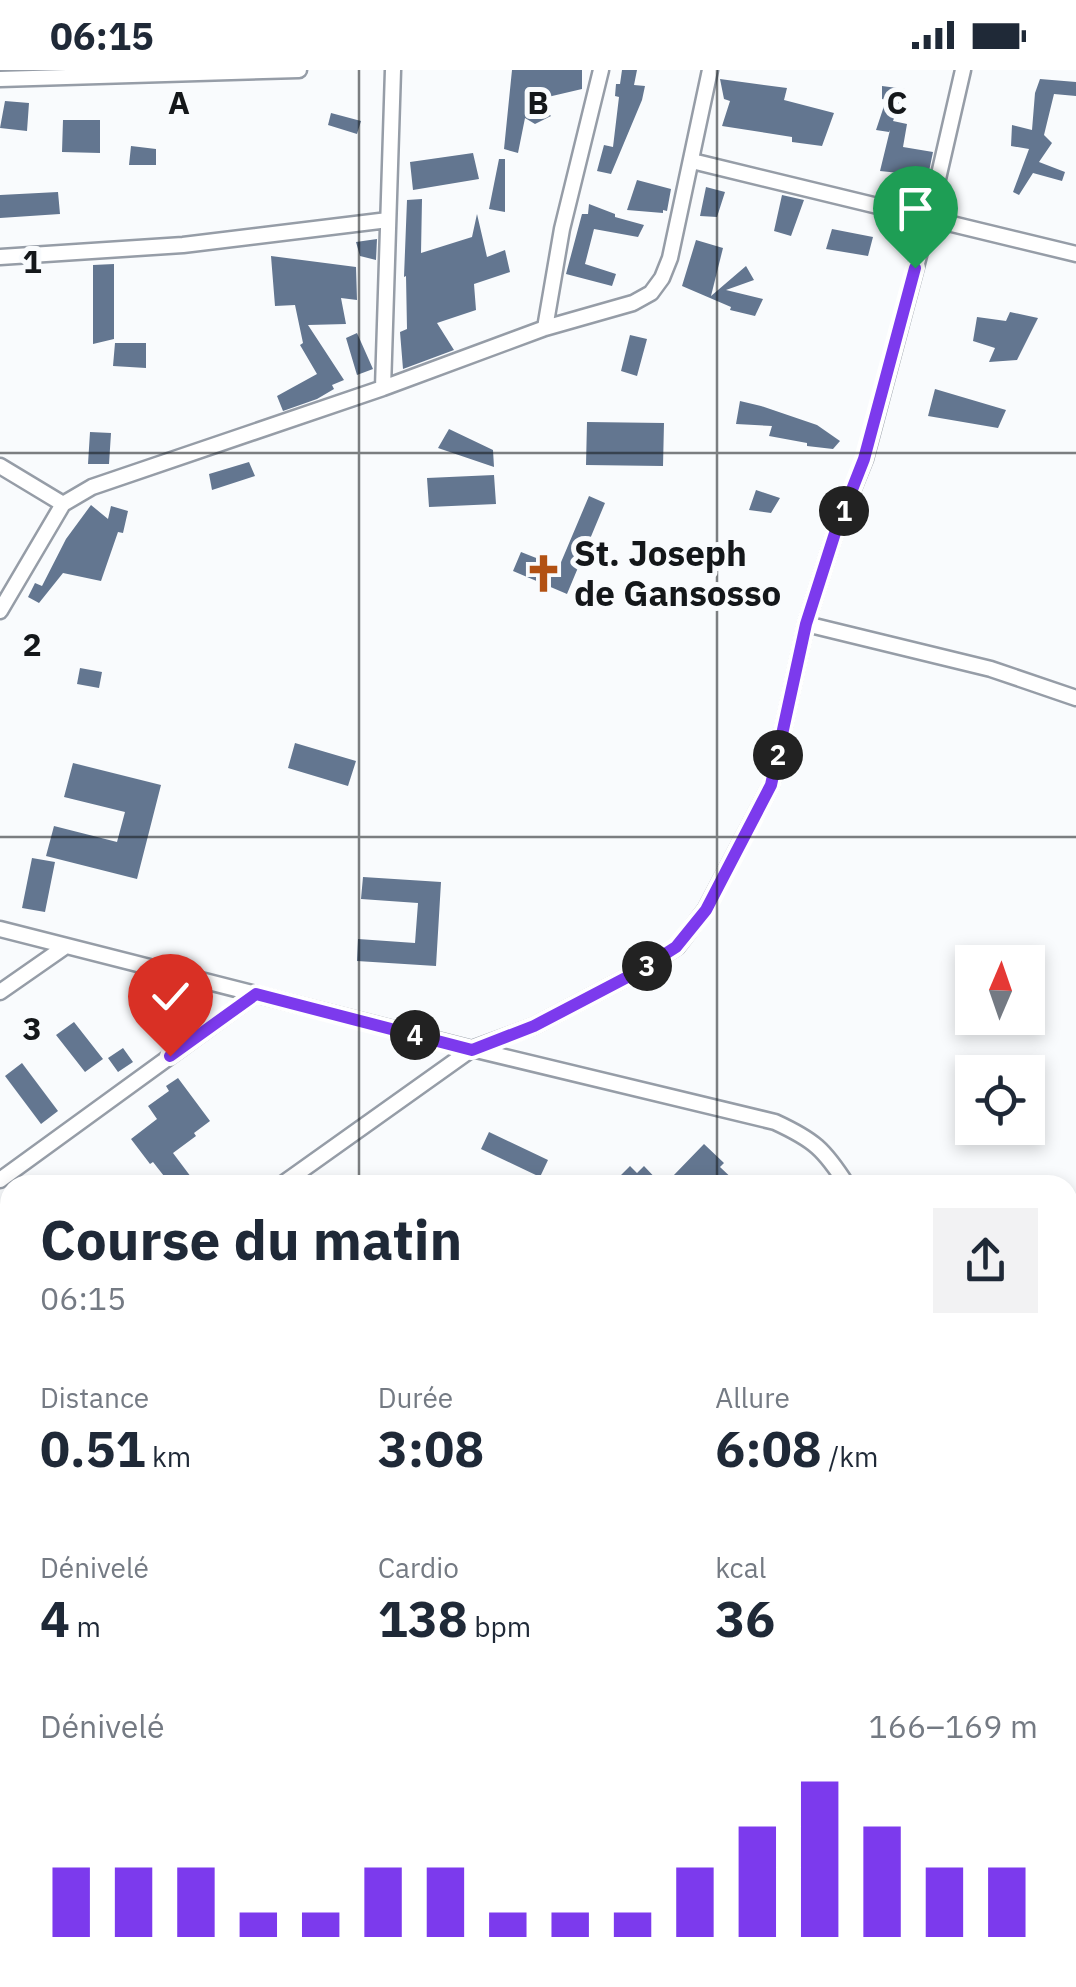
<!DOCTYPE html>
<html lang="fr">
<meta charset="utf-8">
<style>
:root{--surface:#fff;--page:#f2f2f3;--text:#1f2937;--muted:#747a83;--accent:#7c3aed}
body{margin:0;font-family:"IBM Plex Sans",sans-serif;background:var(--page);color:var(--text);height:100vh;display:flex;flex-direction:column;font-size:38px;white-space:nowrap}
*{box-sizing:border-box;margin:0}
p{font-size:32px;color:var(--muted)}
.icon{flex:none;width:55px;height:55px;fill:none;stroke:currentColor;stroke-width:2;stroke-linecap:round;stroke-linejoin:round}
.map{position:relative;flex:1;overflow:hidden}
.panel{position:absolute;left:0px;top:1105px;width:1078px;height:812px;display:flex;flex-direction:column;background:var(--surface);border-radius:30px 30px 0 0;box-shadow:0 5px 15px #0003}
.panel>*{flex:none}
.needle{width:65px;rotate:2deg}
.tools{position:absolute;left:955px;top:875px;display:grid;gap:20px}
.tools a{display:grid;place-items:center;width:90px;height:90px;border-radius:0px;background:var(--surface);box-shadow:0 5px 15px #0003;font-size:50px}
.pin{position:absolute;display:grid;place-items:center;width:85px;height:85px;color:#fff;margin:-102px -42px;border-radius:50% 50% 50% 0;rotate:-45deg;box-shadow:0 0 10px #0007}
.pin .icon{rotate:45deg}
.km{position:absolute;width:50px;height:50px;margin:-25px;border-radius:50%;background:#222;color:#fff;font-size:28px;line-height:50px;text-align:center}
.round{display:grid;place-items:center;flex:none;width:105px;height:105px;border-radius:0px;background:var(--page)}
.headline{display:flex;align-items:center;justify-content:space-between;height:170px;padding:0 40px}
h1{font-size:55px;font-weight:800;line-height:75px}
.metrics{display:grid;grid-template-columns:repeat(3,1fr);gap:15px;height:170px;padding:10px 40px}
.metrics div{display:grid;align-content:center}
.metrics b{font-size:50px;font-weight:800}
.metrics small{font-size:28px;font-weight:400}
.metrics p{font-size:28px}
.chart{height:280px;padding:20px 40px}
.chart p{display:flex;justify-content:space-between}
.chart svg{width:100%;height:180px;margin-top:10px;stroke:var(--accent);stroke-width:6}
.status{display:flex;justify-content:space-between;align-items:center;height:70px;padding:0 50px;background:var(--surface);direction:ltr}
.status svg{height:28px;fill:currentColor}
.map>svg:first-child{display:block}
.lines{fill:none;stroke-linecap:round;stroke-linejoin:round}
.stream{stroke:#98abc7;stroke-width:5}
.building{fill:#637690}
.street-casing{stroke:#969da7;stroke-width:19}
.primary-casing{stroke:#d5d5d6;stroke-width:28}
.street{stroke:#fff;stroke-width:14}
.primary{stroke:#b3cef5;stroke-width:22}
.route-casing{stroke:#fff;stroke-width:20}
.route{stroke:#7c3aed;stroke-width:12}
.grid{fill:none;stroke:#14171a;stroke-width:2.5;stroke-opacity:0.55}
.labels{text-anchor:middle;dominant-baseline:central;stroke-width:10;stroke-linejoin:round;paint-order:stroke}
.poi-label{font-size:35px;font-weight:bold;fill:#14171a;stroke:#f9fbfd;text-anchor:start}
.grid-label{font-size:32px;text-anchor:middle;font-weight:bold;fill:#14171a;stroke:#f9fbfd;stroke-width:10;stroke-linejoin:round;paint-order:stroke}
</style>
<div class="status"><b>06:15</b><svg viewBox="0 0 49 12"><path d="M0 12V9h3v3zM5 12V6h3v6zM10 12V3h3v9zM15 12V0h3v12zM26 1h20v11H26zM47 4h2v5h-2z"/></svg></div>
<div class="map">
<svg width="1076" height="1917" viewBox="0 0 1076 1917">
<rect width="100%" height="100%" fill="#f9fbfd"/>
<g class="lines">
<!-- stream -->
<path class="stream" d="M1068 1191 1076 1184
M1068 1634 1076 1619
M332 1917 344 1908
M909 1917 916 1908"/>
</g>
<!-- building -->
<path class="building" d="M512 0H582V19L535 30 551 46 535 54 525 48 518 83 504 79Z
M622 0H637L634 15 645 16 642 30 611 104 597 101 604 75 613 77 619 27 615 26 616 14H620Z
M720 9 787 18 784 30 834 43 822 76 792 72V67L722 56 730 31 724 29Z
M1040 9 1076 12V26L1054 24 1044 65 1052 73 1039 92 1065 102 1062 111 1033 103 1019 125 1013 122 1029 79 1011 76 1012 55 1032 60 1035 23Z
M882 16 905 19 893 51 907 54 903 77 933 82 928 106 880 101 890 60 889 62 876 60 886 30 882 29Z
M5 31 29 33 27 61 0 58Z
M331 43 361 51 357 64 328 55Z
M63 50H100V83L62 82Z
M131 76 156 79V95H129Z
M473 83 479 109 413 120 410 92Z
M499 89H505V142L489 139Z
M637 110 671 119 667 141 663 140V143L627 140Z
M706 117 725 122 717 147 700 146Z
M58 122 60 144 0 148V125Z
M782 125 804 130 791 166 774 161Z
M422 129 421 183 472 167 477 144 487 187 505 180 510 202 474 214 476 240 437 253 454 280 403 299 400 262 407 259 406 206 404 207 407 130Z
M589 134 615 144V147L644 155 638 167 594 159 585 194 616 204 612 216 566 204 582 144H588Z
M832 159 873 167 868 186 826 179Z
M377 169 376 190 360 186 356 172Z
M696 170 723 178 711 226 746 196 754 210 726 220 763 229 755 246 730 240 731 237 682 216Z
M271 186 356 197 357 230 341 228 346 254 308 255 344 310 332 315 334 319 317 329 283 341 277 326 317 304 300 275 303 273 295 235 275 236Z
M114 194V269L93 274V195Z
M1010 242 1038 248 1017 290 989 292 995 278 973 271 977 247 1006 251Z
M357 263 373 299 357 305 346 268Z
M630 265 647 269 637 306 621 301Z
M115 273H146V298L113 296Z
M935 319 1006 340 998 358 928 346Z
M740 331 761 336 817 355 840 371 833 379 807 376V373L769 366 772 356 736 354Z
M587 352 664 353 663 396 586 395Z
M449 359 493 380 494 397 438 378Z
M90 362 111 363 109 394H88Z
M249 392 255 406 212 420 209 404Z
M494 405 496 434 429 437 427 408Z
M756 420 780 428 771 443 749 440Z
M589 426 605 433 567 524 513 501 521 482 559 497Z
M91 435 108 449 111 436 128 441 123 463 118 462 101 511 63 503 39 533 28 527 35 513 42 516 66 469Z
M80 598 102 602 99 618 77 614Z
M295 673 356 691 348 716 288 698Z
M73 693 161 715 137 809 46 786 54 756 117 772 125 742 64 727Z
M32 788 55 792 45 842 22 838Z
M363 807 441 812 436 896 357 891 358 869 415 873 418 833 361 829Z
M74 952 103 989 85 1002 56 965Z
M123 978 133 992 118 1002 108 988Z
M22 993 58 1041 41 1054 5 1006Z
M178 1008 210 1051 194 1063 196 1066 173 1083 197 1115H171L153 1092 150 1094 131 1069 157 1049 148 1036 169 1021 166 1016Z
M489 1062 548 1090 540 1107 481 1079Z
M704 1074 724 1093 720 1097 739 1115H681L672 1107Z
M630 1096 637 1103 644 1096 662 1115H625L626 1114 619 1107Z"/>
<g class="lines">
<defs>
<path id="street" d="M0 9 299 0
M692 91 1076 184
M0 187 183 175 388 150
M545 258 562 159 601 0
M383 318 393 0
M0 396 63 434
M0 541 63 434 92 417 383 318 545 258 633 233 651 223 662 208 670 188 710 0
M806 554 991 599 1076 628
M0 859 472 979 775 1052C814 1070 824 1079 847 1115
M0 922 66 876
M0 1110 256 924
M281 1115 472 979 534 956 637 902 677 877 706 839 771 715 806 554 835 463 865 389 929 148 963 0
M0 1313 10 1325
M1068 1373 1076 1381"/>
<path id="primary" d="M1068 1416 1076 1408
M0 1659 10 1673
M178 1908 185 1917
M566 1917 576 1908"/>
</defs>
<!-- street casing -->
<use href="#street" class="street-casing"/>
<!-- primary casing -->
<use href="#primary" class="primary-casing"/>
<!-- street -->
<use href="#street" class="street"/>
<!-- primary -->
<use href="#primary" class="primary"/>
</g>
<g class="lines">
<defs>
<path id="route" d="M170 986 256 924 472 980 534 956 637 902 676 877 706 840 771 715 806 554 835 463 864 389 915 198"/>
</defs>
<!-- route casing -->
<use href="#route" class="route-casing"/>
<!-- route -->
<use href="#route" class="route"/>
</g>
<!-- grid -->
<path class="grid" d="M359 0V1115M717 0V1115M0 383H1076M0 767H1076M0 1150H10M1068 1150H1076M0 1534H10M1068 1534H1076M359 1908V1917M717 1908V1917"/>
<!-- icons -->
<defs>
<symbol id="church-bare" viewBox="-9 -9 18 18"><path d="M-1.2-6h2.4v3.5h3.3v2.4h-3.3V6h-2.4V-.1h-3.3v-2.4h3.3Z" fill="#b25113" stroke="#f9fbfd" stroke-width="2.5" paint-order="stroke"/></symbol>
</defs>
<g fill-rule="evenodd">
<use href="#church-bare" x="516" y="476" width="55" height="55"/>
</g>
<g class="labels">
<!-- poi labels -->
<g class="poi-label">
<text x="574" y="483">St. Joseph<tspan x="574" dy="40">de Gansosso</tspan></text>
</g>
</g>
<g class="grid-label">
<text x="179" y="44">A</text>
<text x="538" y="44">B</text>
<text x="897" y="44">C</text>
<text x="32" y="203">1</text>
<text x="32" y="586">2</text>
<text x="32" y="970">3</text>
</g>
</svg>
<div class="tools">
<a><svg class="needle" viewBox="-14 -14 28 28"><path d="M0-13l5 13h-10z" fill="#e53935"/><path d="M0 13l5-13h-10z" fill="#747a83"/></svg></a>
<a><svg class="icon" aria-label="locate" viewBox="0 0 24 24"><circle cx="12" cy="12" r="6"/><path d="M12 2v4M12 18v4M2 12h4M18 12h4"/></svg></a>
</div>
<div class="pin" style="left:915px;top:198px;background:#1e9e55"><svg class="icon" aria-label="arrive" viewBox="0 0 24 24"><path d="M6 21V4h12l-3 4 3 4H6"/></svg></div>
<div class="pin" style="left:170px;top:986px;background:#d93025"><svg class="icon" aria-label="check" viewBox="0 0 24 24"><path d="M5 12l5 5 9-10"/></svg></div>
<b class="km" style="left:844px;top:441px">1</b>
<b class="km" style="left:778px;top:685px">2</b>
<b class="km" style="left:647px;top:896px">3</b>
<b class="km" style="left:415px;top:965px">4</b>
<section class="panel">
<div class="headline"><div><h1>Course du matin</h1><p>06:15</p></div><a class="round"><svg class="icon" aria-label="share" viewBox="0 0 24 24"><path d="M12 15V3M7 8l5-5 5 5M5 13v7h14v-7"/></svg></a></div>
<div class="metrics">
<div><p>Distance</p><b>0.51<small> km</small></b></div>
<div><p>Durée</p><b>3:08</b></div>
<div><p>Allure</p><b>6:08<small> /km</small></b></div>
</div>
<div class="metrics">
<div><p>Dénivelé</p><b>4<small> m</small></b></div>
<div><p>Cardio</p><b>138<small> bpm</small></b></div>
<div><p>kcal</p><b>36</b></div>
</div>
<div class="chart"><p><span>Dénivelé</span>166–169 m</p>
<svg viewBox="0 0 160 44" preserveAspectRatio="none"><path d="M5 44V27M15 44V27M25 44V27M35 44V38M45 44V38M55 44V27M65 44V27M75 44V38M85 44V38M95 44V38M105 44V27M115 44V17M125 44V6M135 44V17M145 44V27M155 44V27"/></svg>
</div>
</section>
</div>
